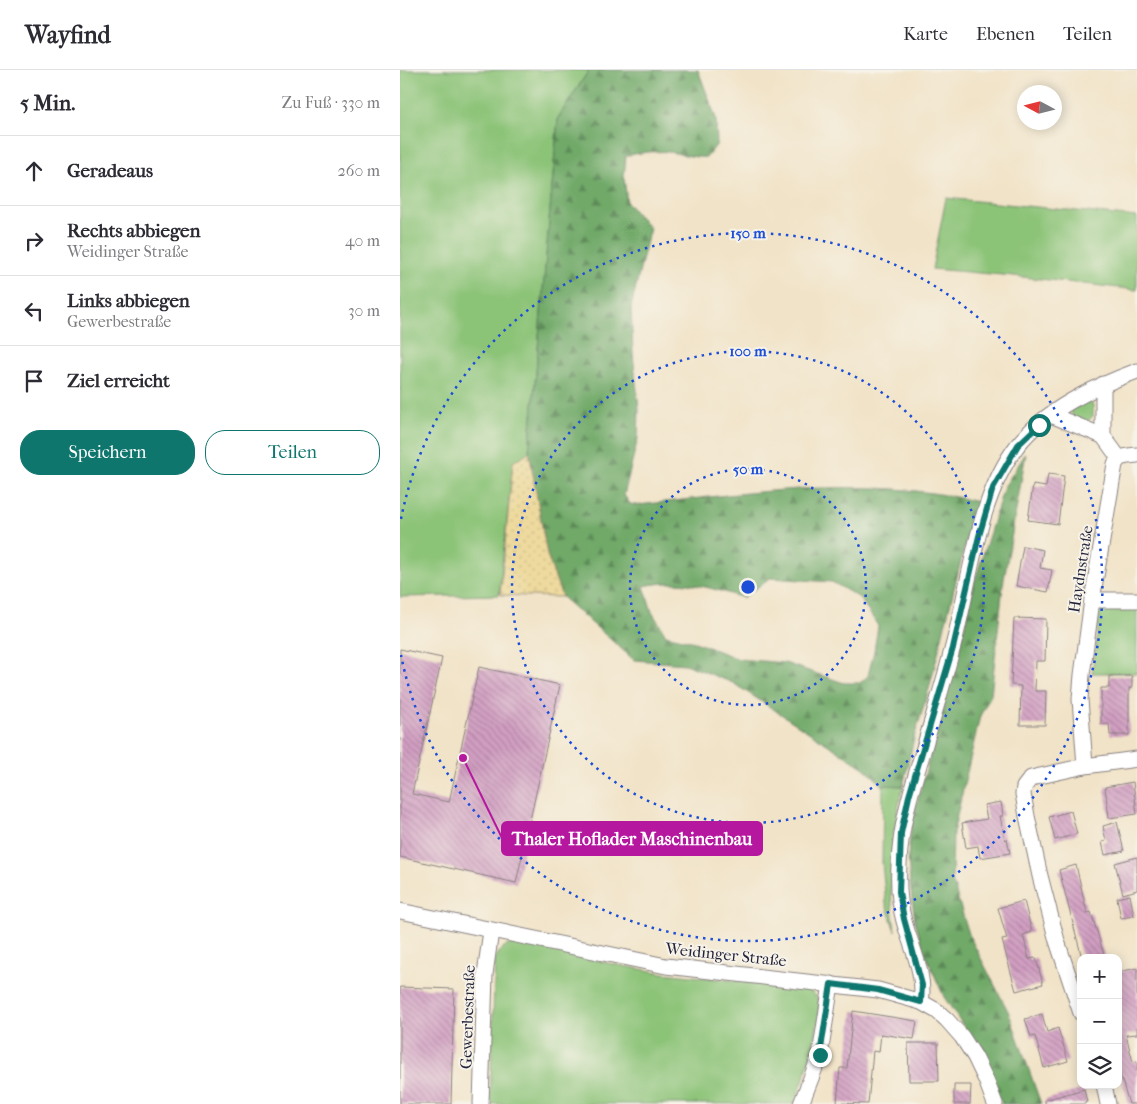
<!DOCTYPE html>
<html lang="de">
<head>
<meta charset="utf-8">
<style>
	body { margin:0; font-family:"IM FELL French Canon",serif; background:#f2f2f3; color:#2b2b33 }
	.controls { position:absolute; right:15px; bottom:15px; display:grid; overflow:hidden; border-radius:10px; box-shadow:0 2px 12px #0003 }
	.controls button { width:45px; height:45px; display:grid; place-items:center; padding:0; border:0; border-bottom:1px solid #e1e1e2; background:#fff; color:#2b2b33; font:25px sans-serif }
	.compass { position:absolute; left:617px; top:15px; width:45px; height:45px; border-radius:50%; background:#fff; box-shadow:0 2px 12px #0003; rotate:277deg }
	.stop { position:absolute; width:15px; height:15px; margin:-11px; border:4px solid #0f766e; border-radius:50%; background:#fff }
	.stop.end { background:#0f766e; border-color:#fff; box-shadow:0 1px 5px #0008 }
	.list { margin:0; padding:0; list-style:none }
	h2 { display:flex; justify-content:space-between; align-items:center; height:65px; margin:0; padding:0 20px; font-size:21px }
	h2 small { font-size:16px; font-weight:400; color:#7c7c81 }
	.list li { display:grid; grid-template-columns:32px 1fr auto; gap:15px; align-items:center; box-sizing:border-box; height:70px; padding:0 20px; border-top:1px solid #e1e1e2 }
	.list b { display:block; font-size:19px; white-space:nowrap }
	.list p { margin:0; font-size:16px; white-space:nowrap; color:#7c7c81 }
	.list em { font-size:16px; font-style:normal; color:#7c7c81 }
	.actions { display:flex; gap:10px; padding:15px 20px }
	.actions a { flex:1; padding:11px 0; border:1px solid #0f766e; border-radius:20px; text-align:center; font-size:18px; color:#0f766e }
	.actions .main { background:#0f766e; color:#fff }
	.icon { flex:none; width:28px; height:28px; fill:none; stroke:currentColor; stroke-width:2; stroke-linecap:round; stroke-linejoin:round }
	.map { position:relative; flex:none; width:737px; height:1034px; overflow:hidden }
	header { display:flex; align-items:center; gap:30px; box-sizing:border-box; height:70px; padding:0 25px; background:#fff; border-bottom:1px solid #e1e1e2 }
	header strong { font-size:24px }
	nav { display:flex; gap:28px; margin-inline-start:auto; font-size:18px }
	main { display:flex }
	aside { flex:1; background:#fff }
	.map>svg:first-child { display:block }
	.grass { fill:#8bc377; stroke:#567259 }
	.forest { fill:url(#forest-firs); stroke:#496652; fill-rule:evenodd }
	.sand { fill:url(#sand-dots); stroke:#887e6c }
	.building { fill:url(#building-back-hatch) }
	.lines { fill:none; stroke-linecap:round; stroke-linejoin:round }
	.street-casing { stroke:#8a8281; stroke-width:17 }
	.street { stroke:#fff; stroke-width:15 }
	.route { stroke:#0f766e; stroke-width:6 }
	.ring { fill:none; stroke:#1d4ed8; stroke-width:2.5; stroke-dasharray:2.5 5 }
	.labels { text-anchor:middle; stroke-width:4; stroke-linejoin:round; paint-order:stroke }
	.street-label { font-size:16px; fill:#22223b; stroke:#f7f3e8 }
	.centre { fill:#1d4ed8; stroke:#f7f3e8; stroke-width:2.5 }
	.ring-label { font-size:15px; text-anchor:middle; font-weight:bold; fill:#1d4ed8; stroke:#f7f3e8; stroke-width:4; stroke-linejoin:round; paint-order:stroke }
	.leader { fill:none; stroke:#b5179e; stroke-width:2 }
	.callout-dot { fill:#b5179e; stroke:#f7f3e8; stroke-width:2 }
	.callout { fill:#b5179e; stroke:#b5179e; stroke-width:2 }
	.callout-label { font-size:18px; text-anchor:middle; font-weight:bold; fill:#fff }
</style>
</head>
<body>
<header>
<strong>Wayfind</strong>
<nav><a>Karte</a><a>Ebenen</a><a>Teilen</a></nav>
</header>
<main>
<aside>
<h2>5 Min.<small>Zu Fuß · 330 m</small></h2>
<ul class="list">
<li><svg class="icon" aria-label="ahead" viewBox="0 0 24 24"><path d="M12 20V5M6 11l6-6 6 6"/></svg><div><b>Geradeaus</b></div><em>260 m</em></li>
<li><svg class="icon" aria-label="right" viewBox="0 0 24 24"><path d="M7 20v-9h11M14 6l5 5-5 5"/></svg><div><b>Rechts abbiegen</b><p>Weidinger Straße</p></div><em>40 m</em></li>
<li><svg class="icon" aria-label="left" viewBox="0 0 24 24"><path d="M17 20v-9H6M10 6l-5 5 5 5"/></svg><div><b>Links abbiegen</b><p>Gewerbestraße</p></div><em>30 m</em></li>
<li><svg class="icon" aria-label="arrive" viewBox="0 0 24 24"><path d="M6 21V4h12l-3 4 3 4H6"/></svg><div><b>Ziel erreicht</b></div></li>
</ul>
<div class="actions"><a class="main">Speichern</a><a>Teilen</a></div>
</aside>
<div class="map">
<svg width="737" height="1034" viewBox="0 0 737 1034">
	<defs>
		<pattern id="forest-firs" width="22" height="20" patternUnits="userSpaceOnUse" patternTransform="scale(1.25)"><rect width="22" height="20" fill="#70a968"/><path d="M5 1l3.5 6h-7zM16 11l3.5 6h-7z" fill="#5c8957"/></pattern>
		<pattern id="sand-dots" width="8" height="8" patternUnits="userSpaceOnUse" patternTransform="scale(1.25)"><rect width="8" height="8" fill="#eeda9e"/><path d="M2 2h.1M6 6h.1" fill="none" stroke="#ccbb89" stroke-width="1.8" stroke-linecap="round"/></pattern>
		<pattern id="building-back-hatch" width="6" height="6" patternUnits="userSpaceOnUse" patternTransform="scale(1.25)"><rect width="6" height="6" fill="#d29fc2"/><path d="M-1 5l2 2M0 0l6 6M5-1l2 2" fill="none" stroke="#aa819f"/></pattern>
	</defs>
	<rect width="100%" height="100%" fill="#f7f3e8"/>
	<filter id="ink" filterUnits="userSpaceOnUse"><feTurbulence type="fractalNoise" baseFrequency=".02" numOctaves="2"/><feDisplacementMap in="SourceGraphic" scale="10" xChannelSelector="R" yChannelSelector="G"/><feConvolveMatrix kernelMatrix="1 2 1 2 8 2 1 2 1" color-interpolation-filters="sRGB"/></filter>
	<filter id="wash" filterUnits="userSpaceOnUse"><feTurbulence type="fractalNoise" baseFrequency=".0096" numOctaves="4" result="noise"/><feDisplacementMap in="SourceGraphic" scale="20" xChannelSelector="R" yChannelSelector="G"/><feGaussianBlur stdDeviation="1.12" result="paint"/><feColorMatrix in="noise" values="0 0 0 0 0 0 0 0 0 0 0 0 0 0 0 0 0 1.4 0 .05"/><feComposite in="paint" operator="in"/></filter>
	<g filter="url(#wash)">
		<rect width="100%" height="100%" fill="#f1e3c7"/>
		<!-- grass -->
		<g class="grass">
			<path d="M0,0H189L158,48L129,382L113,392L99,525L0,527Z"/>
			<path d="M546,128L737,147V220L614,206L532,199Z"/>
			<path d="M688,331L693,335V346L688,351L673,348L671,340Z"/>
			<path d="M737,539V603H692L700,540Z"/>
			<path d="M483,715L503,716C491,768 487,807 495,861L486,834L482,793Z"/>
			<path d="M123,873L137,875L207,893L263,903L406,918C413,922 419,927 419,936C421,956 403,1015 394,1034H90L95,889C103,875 106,874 123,873Z"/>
		</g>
		<!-- forest -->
		<g class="forest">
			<path d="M189,0H298L316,48L317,74L307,87C296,88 286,85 275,83C258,80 242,82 226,86L224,107L227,133L250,158L231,237L233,284L239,339L238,368L224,425L230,434L238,435C349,423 468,404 578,432L568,463L529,619L514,668L503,716L483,715L464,698L333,613L285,594L234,590L162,527L147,485L129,382L158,48ZM370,508L432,512L460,528L478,556L474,581L468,606L460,613H444L385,593L339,589L295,572L266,565L252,542L244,516C280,508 309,517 343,528Z"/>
			<path d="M626,383L603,515L591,625L580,646L553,763L552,810L570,867L609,943L641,1034H602L572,969L544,927L524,881L515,851L510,813L508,786L512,751L559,580L575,510L604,417Z"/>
		</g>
		<!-- sand -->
		<path class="sand" d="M129,382L147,485L162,527L100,525L113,392Z"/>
		<g id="blocks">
			<!-- building -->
			<g class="building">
				<path d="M648,404L664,406L658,454L628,450L633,415L646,417Z"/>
				<path d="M623,476L643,480L640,498L652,500L648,522L616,516Z"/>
				<path d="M614,548L646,549L645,591H636L635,621H646L645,655H620L621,616L611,615Z"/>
				<path d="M0,579L42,588L12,724L49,732L79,597L160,615L116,813L0,787Z"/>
				<path d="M709,606H732V618H729V665H710L709,654H701V618H709Z"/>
				<path d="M733,712L737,744L709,748L705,717Z"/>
				<path d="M601,732L603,746H600L605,770L607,769L610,783L580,788L578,776L566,778L562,753L587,749L584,735Z"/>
				<path d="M671,741L677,764L655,770L649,747Z"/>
				<path d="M717,752L724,781L705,785L702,772L706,771L703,756Z"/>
				<path d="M737,787V820L723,824L715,793Z"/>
				<path d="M676,795L687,843L691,842L705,888H682L659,800Z"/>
				<path d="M730,825L734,846L721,848L717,828Z"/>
				<path d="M624,831L632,862L623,865L629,889L636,888L643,914L616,921L602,870L607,869L598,838Z"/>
				<path d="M737,898V964L726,965L733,992L737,991V1034H729L718,998V902Z"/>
				<path d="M0,917L54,919L51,1034H0Z"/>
				<path d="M453,941L517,951L514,969L481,964L479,982L473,981L468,1034L437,1033L440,998H447Z"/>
				<path d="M642,944L647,962L658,958L668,991L644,998L635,966L631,967L625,949Z"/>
				<path d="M508,973H538L539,1011H509Z"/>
				<path d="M554,1015H571L570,1034H554Z"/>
				<path d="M684,1019L687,1032H685V1034H645V1030Z"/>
			</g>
		</g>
	</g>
	<g filter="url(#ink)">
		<use href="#blocks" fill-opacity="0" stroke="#8a8281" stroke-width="1"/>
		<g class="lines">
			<!-- street casing -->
			<g class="street-casing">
				<g id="street">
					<path d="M651,345L703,366"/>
					<path d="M719,388L728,386L737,385"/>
					<path d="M692,530H737"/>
					<path d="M685,696L680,629L682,605L692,530L715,394L719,388L703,366V314"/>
					<path d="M0,841L266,896L478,920L521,932L537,941L547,950L562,967L575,987L586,1010L595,1034"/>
					<path d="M521,932C526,905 511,877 504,851C499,833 498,814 499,795C500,757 511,721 522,685C532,650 543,615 552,580C570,516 576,430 617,376C646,339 694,317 737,301"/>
					<path d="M681,943L657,871L640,806L627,746L623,724L624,717L631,708L685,696L737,689"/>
					<path d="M704,1015L708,1034"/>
					<path d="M81,1034L85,904L91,861"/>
					<path d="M401,1034L420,985L431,914"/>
				</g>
			</g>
			<!-- street -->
			<use href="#street" class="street"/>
		</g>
	</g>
	<g class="lines" filter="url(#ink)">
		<!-- route -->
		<path class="route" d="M420,985L431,914L478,920L521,932L522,915L504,849L499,822L501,763L509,726L553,578L579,466L593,418L618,375L639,355"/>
	</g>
	<!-- distance rings -->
	<g class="ring">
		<circle cx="348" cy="517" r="118"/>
		<circle cx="348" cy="517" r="236"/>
		<path d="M1 449A354 354 0 1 1 1 585"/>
	</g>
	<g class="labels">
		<!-- street labels -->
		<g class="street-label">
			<text transform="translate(680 499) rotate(-81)" y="6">Haydnstraße</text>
			<text transform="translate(326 884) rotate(6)" y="6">Weidinger Straße</text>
			<text transform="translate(67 947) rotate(-88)" y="6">Gewerbestraße</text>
		</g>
	</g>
	<circle cx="348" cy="517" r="8" class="centre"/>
	<g class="ring-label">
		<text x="348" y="168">150 m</text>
		<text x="348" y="286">100 m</text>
		<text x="348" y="404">50 m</text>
	</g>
	<!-- callouts -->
	<path class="leader" d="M63 688L102 768"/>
	<circle class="callout-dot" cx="63" cy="688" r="5"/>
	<rect class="callout" x="102" y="752" width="260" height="33" rx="5"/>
	<g class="callout-label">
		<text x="232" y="775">Thaler Hoflader Maschinenbau</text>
	</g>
</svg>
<div class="controls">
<button>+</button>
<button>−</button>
<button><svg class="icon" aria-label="layers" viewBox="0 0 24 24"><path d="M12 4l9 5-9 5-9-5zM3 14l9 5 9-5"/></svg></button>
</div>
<svg class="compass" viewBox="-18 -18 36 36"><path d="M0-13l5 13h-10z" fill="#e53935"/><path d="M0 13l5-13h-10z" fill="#7c7c81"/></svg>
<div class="stop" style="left:639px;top:355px"></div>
<div class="stop end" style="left:420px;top:985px"></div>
</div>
</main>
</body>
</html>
